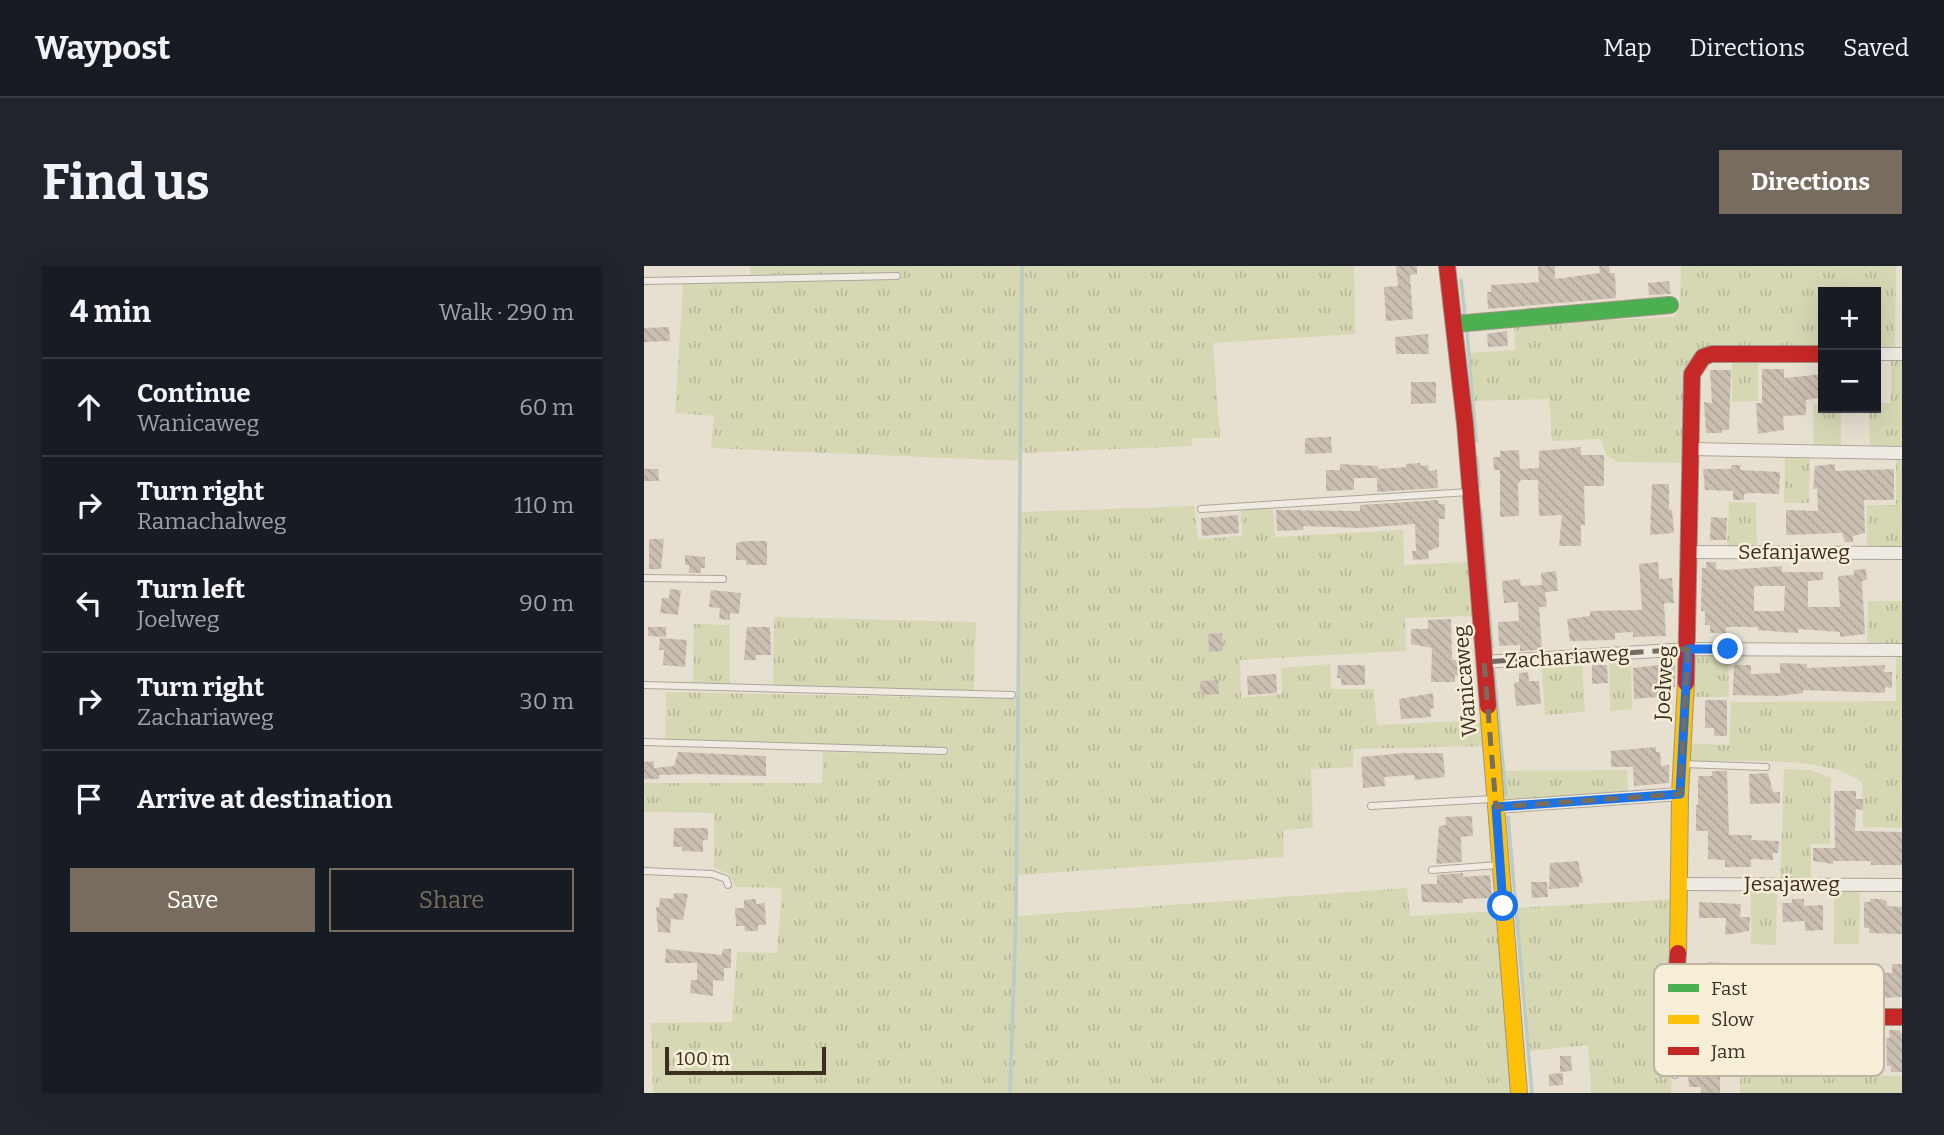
<!DOCTYPE html>
<html lang="en">
<head>
<meta charset="utf-8">
<style>
	body { margin:0; font-family:Bitter,serif; background:#20242c; color:#f1f3f6 }
	.controls { position:absolute; right:21px; top:21px; display:grid; overflow:hidden; border-radius:0px; box-shadow:0 7px 28px #0002 }
	.controls button { width:63px; height:63px; display:grid; place-items:center; padding:0; border:0; border-bottom:2px solid #363941; background:#171b24; color:#f1f3f6; font:35px sans-serif }
	.scale { position:absolute; left:21px; bottom:18px; width:161px; box-sizing:border-box; padding-left:7px; border:4px solid #3d2e20; border-top:0; font-size:19px; line-height:24px; white-space:nowrap; color:#3d2e20; -webkit-text-stroke:5px #f7eed8; paint-order:stroke }
	.stop { position:absolute; width:21px; height:21px; margin:-16px; border:5px solid #1a73e8; border-radius:50%; background:#fff }
	.stop.end { background:#1a73e8; border-color:#fff; box-shadow:0 2px 7px #0008 }
	.list { margin:0; padding:0; list-style:none }
	h2 { display:flex; justify-content:space-between; align-items:center; height:91px; margin:0; padding:0 28px; font-size:30px }
	h2 small { font-size:23px; font-weight:400; color:#9ea1a6 }
	.list li { display:grid; grid-template-columns:46px 1fr auto; gap:21px; align-items:center; box-sizing:border-box; height:98px; padding:0 28px; border-top:2px solid #363941 }
	.list b { display:block; font-size:26px; white-space:nowrap }
	.list p { margin:0; font-size:23px; white-space:nowrap; color:#9ea1a6 }
	.list em { font-size:23px; font-style:normal; color:#9ea1a6 }
	.actions { display:flex; gap:14px; padding:21px 28px }
	.actions a { flex:1; padding:16px 0; border:2px solid #786c5e; border-radius:0px; text-align:center; font-size:24px; color:#786c5e }
	.actions .main { background:#786c5e; color:#fff }
	.icon { flex:none; width:38px; height:38px; fill:none; stroke:currentColor; stroke-width:2; stroke-linecap:round; stroke-linejoin:round }
	.map { position:relative; flex:none; width:1258px; height:827px; overflow:hidden; border-radius:0px }
	header { display:flex; align-items:center; gap:42px; box-sizing:border-box; height:98px; padding:0 35px; background:#171b24; border-bottom:2px solid #363941 }
	header strong { font-size:33px }
	nav { display:flex; gap:38px; margin-inline-start:auto; font-size:24px }
	.intro { display:flex; align-items:center; justify-content:space-between; box-sizing:border-box; height:168px; padding:0 42px }
	h1 { margin:0; font-size:49px }
	.button { padding:18px 32px; border-radius:0px; background:#786c5e; color:#fff; font-size:24px; font-weight:700 }
	main { display:flex; gap:42px; padding:0 42px }
	aside { flex:1; background:#171b24; border-radius:0px; box-shadow:0 7px 28px #0002 }
	.map>svg:first-child { display:block }
	.grass { fill:url(#grass-tufts) }
	.lines { fill:none; stroke-linecap:round; stroke-linejoin:round }
	.stream { stroke:#bcccc2; stroke-width:3.5 }
	.building { fill:url(#building-back-hatch); fill-rule:evenodd }
	.lane-casing { stroke:#ada599; stroke-width:8 }
	.street-casing { stroke:#ada599; stroke-width:14 }
	.fast-casing { stroke:#9c958a; stroke-width:18 }
	.slow-casing { stroke:#9c958a; stroke-width:18 }
	.jam-casing { stroke:#9c958a; stroke-width:18 }
	.lane { stroke:#efebe3; stroke-width:6 }
	.street { stroke:#efebe3; stroke-width:12 }
	.fast { stroke:#4caf50; stroke-width:16 }
	.slow { stroke:#ffc107; stroke-width:16 }
	.jam { stroke:#c62828; stroke-width:16 }
	.route { stroke:#1a73e8; stroke-width:9 }
	.marked { fill:none; stroke:#786c5e; stroke-width:5; stroke-dasharray:14 9; stroke-linejoin:round }
	.labels { text-anchor:middle; stroke-width:5; stroke-linejoin:round; paint-order:stroke }
	.street-label { font-size:21px; fill:#3d2e20; stroke:#f7eed8 }
	.key { fill:#f7eed8; stroke:#bfb4a1; stroke-width:2 }
	.key-label { font-size:19px; fill:#3d2e20 }
</style>
</head>
<body>
<header>
<strong>Waypost</strong>
<nav><a>Map</a><a>Directions</a><a>Saved</a></nav>
</header>
<div class="intro"><h1>Find us</h1><a class="button">Directions</a></div>
<main>
<aside>
<h2>4 min<small>Walk · 290 m</small></h2>
<ul class="list">
<li><svg class="icon" aria-label="ahead" viewBox="0 0 24 24"><path d="M12 20V5M6 11l6-6 6 6"/></svg><div><b>Continue</b><p>Wanicaweg</p></div><em>60 m</em></li>
<li><svg class="icon" aria-label="right" viewBox="0 0 24 24"><path d="M7 20v-9h11M14 6l5 5-5 5"/></svg><div><b>Turn right</b><p>Ramachalweg</p></div><em>110 m</em></li>
<li><svg class="icon" aria-label="left" viewBox="0 0 24 24"><path d="M17 20v-9H6M10 6l-5 5 5 5"/></svg><div><b>Turn left</b><p>Joelweg</p></div><em>90 m</em></li>
<li><svg class="icon" aria-label="right" viewBox="0 0 24 24"><path d="M7 20v-9h11M14 6l5 5-5 5"/></svg><div><b>Turn right</b><p>Zachariaweg</p></div><em>30 m</em></li>
<li><svg class="icon" aria-label="arrive" viewBox="0 0 24 24"><path d="M6 21V4h12l-3 4 3 4H6"/></svg><div><b>Arrive at destination</b></div></li>
</ul>
<div class="actions"><a class="main">Save</a><a>Share</a></div>
</aside>
<div class="map">
<svg width="1258" height="827" viewBox="0 0 1258 827">
	<defs>
		<pattern id="grass-tufts" width="24" height="20" patternUnits="userSpaceOnUse" patternTransform="scale(1.75)"><rect width="24" height="20" fill="#d6d7b3"/><path d="M3 7l-1-3M5 7V3M7 7l1-3M15 17l-1-3M17 17v-4M19 17l1-3" fill="none" stroke="#b9b99a"/></pattern>
		<pattern id="building-back-hatch" width="6" height="6" patternUnits="userSpaceOnUse" patternTransform="scale(1.75)"><rect width="6" height="6" fill="#cbbfb2"/><path d="M-1 5l2 2M0 0l6 6M5-1l2 2" fill="none" stroke="#afa499"/></pattern>
	</defs>
	<rect width="100%" height="100%" fill="#e7e0d1"/>
	<!-- grass -->
	<g class="grass">
		<path d="M106,0H710L711,68L569,77L576,172H548V180L376,187V195L67,182L70,150L31,147L39,18L257,14L258,7L106,9Z"/>
		<path d="M1037,0H1252L1251,82H1232V26H1179V83L1051,91L1041,197L973,196L962,188L956,173L908,175L905,133L829,135L825,87L871,84L870,58L1030,51L1036,39Z"/>
		<path d="M1247,90L1258,91V185L1226,186L1225,142H1232V137H1247Z"/>
		<path d="M1088,92H1114V135L1088,136Z"/>
		<path d="M1169,138L1197,142V186H1170Z"/>
		<path d="M1252,191H1258V283H1223V239H1252Z"/>
		<path d="M1141,192H1166L1165,237H1140Z"/>
		<path d="M1085,236L1112,237L1113,282H1083Z"/>
		<path d="M550,240L554,273L598,270L597,244L629,242L631,271L759,264L760,299L824,296L830,350L761,352L762,385L596,394L597,432L638,428L637,402L686,398L687,423H730L733,459L839,454L841,480L709,483V501L667,503L669,562L639,564L640,591L373,609L372,650L763,622L766,650L853,645L869,827H9L7,757L88,756L93,686L133,687L138,622L92,621L85,608L70,602V547L0,546V517H178L179,486L304,489L305,482L21,473L22,426L373,433L376,246Z"/>
		<path d="M1224,335H1258V380H1223Z"/>
		<path d="M130,351L332,356L330,425L129,421Z"/>
		<path d="M50,358L86,359V419L49,418Z"/>
		<path d="M1084,386L1085,431H1043L1051,387Z"/>
		<path d="M1252,387H1258V562L1219,561L1218,517C1186,488 1087,496 1042,495L1041,477L1085,479L1087,436L1252,435Z"/>
		<path d="M987,391L988,443L966,445L965,392Z"/>
		<path d="M938,394L941,446L901,449L897,398Z"/>
		<path d="M1140,503L1166,504L1187,512L1186,578H1167V615H1136Z"/>
		<path d="M983,504L984,527L862,535L860,505Z"/>
		<path d="M1133,622L1132,679L1107,678V623Z"/>
		<path d="M1190,623L1216,624L1215,678H1190Z"/>
		<path d="M1032,633L1027,827H947L944,779L884,785L872,642Z"/>
		<rect x="1096" y="810" width="162" height="17"/>
	</g>
	<g class="lines">
		<!-- stream -->
		<g class="stream">
			<path d="M817,14L821,49"/>
			<path d="M823,66L832,175"/>
			<path d="M833,191L835,220"/>
			<path d="M837,244L848,381"/>
			<path d="M850,405L862,529"/>
			<path d="M864,551L888,827"/>
			<path d="M366,827L372,650L378,0"/>
		</g>
	</g>
	<!-- building -->
	<g class="building">
		<path d="M752,0H773V8L766,9L769,53L742,55L740,21L754,20Z"/>
		<path d="M894,0H911V13L956,7L955,0H965L966,7H971L972,32L844,43L843,26H847V19L895,16Z"/>
		<path d="M1025,15L1027,28L1005,29L1004,17Z"/>
		<path d="M25,61L26,75L0,76V62Z"/>
		<path d="M863,65L864,80L844,81L843,68Z"/>
		<path d="M784,68L785,88H752L751,71Z"/>
		<path d="M1118,103H1140V112L1179,108V131L1162,134V149L1139,150L1140,164L1114,168L1112,137H1118Z"/>
		<path d="M1066,104H1087L1085,164H1078V167H1062L1060,136L1068,137Z"/>
		<path d="M767,116H792V137L767,138Z"/>
		<path d="M687,171L688,187L661,188V172Z"/>
		<path d="M937,181V189H960V220H940L941,259H937V280H915L918,249L895,250L894,214H877L874,218L875,250L856,251V204H850L849,191H856V185L875,184L876,203L895,202V185Z"/>
		<path d="M776,197L777,200L784,199L785,205L793,204L794,222L733,226V212H710V224L682,225V204H696V198L734,200V203L762,201V198Z"/>
		<path d="M1191,198V205L1250,203V234H1220L1221,267L1209,270V276H1201L1198,267L1142,269V244L1174,245L1173,222L1169,223L1171,200Z"/>
		<path d="M1087,199H1096V204L1136,206L1135,228L1107,227L1100,228V234H1089V225L1061,224L1059,203H1087Z"/>
		<path d="M0,203H14L15,215H0Z"/>
		<path d="M1008,218H1025V244H1028L1030,267L1006,269Z"/>
		<path d="M794,234L795,238H801V253H795V281L784,285L785,293L769,294L768,285H772L771,258L718,262L659,260L660,264L633,265L632,244L716,245V239Z"/>
		<path d="M594,249L595,267L558,270L557,252Z"/>
		<path d="M1067,251L1083,252L1082,274H1066Z"/>
		<path d="M5,273H20L17,303H5Z"/>
		<path d="M102,275H123V299H102V294H92V277Z"/>
		<path d="M41,289L61,291V302H57V307H45V299H41Z"/>
		<path d="M1014,296L1015,313L1028,312L1030,337H1020L1022,370L989,371V366L971,367V374L926,375L923,353L946,350V345L998,344L995,298Z"/>
		<path d="M1062,296H1072V303L1082,304L1138,300V306H1179V314L1164,315V341H1196L1194,310L1210,309V304L1222,303L1223,314L1218,315L1221,368L1196,371V366L1154,363V367L1139,366L1114,364V361H1082V367H1066V359H1061V345H1057L1058,302H1062ZM1110,320H1141L1140,345H1110Z"/>
		<path d="M912,305L914,325L901,326L903,341H895L898,384L876,385V379L855,380L854,356L875,355L874,336L860,337L858,315L876,313L877,320L898,319L897,307Z"/>
		<path d="M26,323L37,324L34,349L16,347L18,332H25Z"/>
		<path d="M67,324L97,327L95,348L86,347V354L75,353L76,342L65,341Z"/>
		<path d="M807,353L808,394H815V410L811,409V416H787L788,382L767,378V363H784V354Z"/>
		<path d="M4,361H22V371L4,370Z"/>
		<path d="M103,361H126L127,389H112V394H100Z"/>
		<path d="M578,367L579,385L565,386L564,368Z"/>
		<path d="M16,372L43,374L41,401L19,399L20,384H15Z"/>
		<path d="M1031,397V421H1025V430L990,433L989,402Z"/>
		<path d="M1136,397L1163,398V402L1241,399L1240,406H1248V422L1241,421V427L1159,424V427L1135,430L1089,429L1090,399H1107V408L1136,407Z"/>
		<path d="M694,399H721V419H697V412H693Z"/>
		<path d="M948,399H963L964,417L948,418Z"/>
		<path d="M884,406L885,415H895L897,438L872,440L870,417L875,416V407Z"/>
		<path d="M632,408L633,427L604,429L603,410Z"/>
		<path d="M574,414L575,428L557,429L556,415Z"/>
		<path d="M789,427L790,442L786,443L787,451L757,453L755,433Z"/>
		<path d="M1061,434H1083V470H1070V462H1061Z"/>
		<path d="M1012,481V486H1016L1017,500L1025,499V517L990,520L989,501H967V485Z"/>
		<path d="M34,486L122,490V510L55,508L15,509V513H0V496L10,495V502L30,500Z"/>
		<path d="M760,487H799L801,511L771,514L770,509L740,511L741,520L719,522L717,491Z"/>
		<path d="M1068,505H1083L1085,569H1108L1107,574L1135,575L1134,587H1129V594L1107,593V601H1081V594L1064,593V565H1052V539H1054V510H1068Z"/>
		<path d="M1124,507L1129,526H1136V537L1106,538L1105,508Z"/>
		<path d="M1190,525H1212V533H1219V544L1212,543L1211,565L1258,566V599H1227V595H1189V598L1169,595V582H1191Z"/>
		<path d="M828,550L829,570L817,571L818,596L792,598L795,560L802,559L801,551Z"/>
		<path d="M30,562H64V574H59V586L38,585V581H29Z"/>
		<path d="M934,595L939,617H935V621L905,623L906,597Z"/>
		<path d="M819,607V611L846,609L848,632L819,633V637L778,636L777,618H793V609Z"/>
		<path d="M887,616H903L904,631L888,632Z"/>
		<path d="M30,627L44,628L39,654L27,653L26,667L14,666L12,641H15L16,632L29,633Z"/>
		<path d="M112,633V638L121,637L122,659H114V665H101L100,660H92L91,642H100V634Z"/>
		<path d="M1148,633H1160V640L1179,639V664L1161,665V655L1139,656L1138,637H1148Z"/>
		<path d="M1226,633H1237L1243,635V640L1258,641V668L1225,667V662H1220V636H1226Z"/>
		<path d="M1055,636L1097,638L1096,651H1106L1105,665L1081,669L1082,652H1055Z"/>
		<path d="M22,683L78,689L79,683H87V702H80V715L69,714V730L46,727L47,714H53V697H21Z"/>
		<path d="M1064,696L1078,697V703H1103V726H1085V715L1063,714Z"/>
		<path d="M1191,697H1207V702H1215V706L1248,707V698H1258V731L1231,732V729L1190,725H1159V730H1132L1133,705L1191,703Z"/>
		<path d="M1093,763H1102V769L1144,766L1149,767V773L1192,772V766L1215,767V793H1183V801L1131,797L1124,798V804L1076,806V827H1057V821H1045L1044,806H1049V772H1062V767L1093,766Z"/>
		<path d="M1245,764H1256L1258,768V806H1247V800H1243L1242,772H1246Z"/>
		<path d="M916,790H927L928,805L916,806Z"/>
		<path d="M919,807V819L905,820V808Z"/>
	</g>
	<g class="lines">
		<!-- lane casing -->
		<g class="lane-casing">
			<g id="lane">
				<path d="M0,15L253,10"/>
				<path d="M557,243L825,226"/>
				<path d="M0,312L79,313"/>
				<path d="M0,419L368,429"/>
				<path d="M0,476L300,485"/>
				<path d="M1039,498L1122,501"/>
				<path d="M727,540L848,533"/>
				<path d="M788,604L854,599"/>
				<path d="M0,605L68,608L82,613L84,619"/>
				<path d="M1031,809L1033,758L1037,748"/>
			</g>
		</g>
		<!-- street casing -->
		<g class="street-casing">
			<g id="street">
				<path d="M1232,88H1258"/>
				<path d="M1047,183L1258,187"/>
				<path d="M1043,286L1258,287"/>
				<path d="M840,396L1044,383L1258,384"/>
				<path d="M852,541L1036,528"/>
				<path d="M1037,618L1258,619"/>
			</g>
		</g>
		<!-- fast casing -->
		<g class="fast-casing">
			<path id="fast" d="M811,58L1026,39"/>
		</g>
		<!-- slow casing -->
		<g class="slow-casing">
			<g id="slow">
				<path d="M844,440L875,827"/>
				<path d="M1034,687L1036,528L1042,417"/>
			</g>
		</g>
		<!-- jam casing -->
		<g class="jam-casing">
			<g id="jam">
				<path d="M803,0L821,158L844,440"/>
				<path d="M1042,417L1048,108L1059,91L1068,88H1179"/>
				<path d="M1034,687C1033,709 1025,739 1047,751H1258"/>
			</g>
		</g>
		<!-- lane -->
		<use href="#lane" class="lane"/>
		<!-- street -->
		<use href="#street" class="street"/>
		<!-- fast -->
		<use href="#fast" class="fast"/>
		<!-- slow -->
		<use href="#slow" class="slow"/>
		<!-- jam -->
		<use href="#jam" class="jam"/>
	</g>
	<g class="lines">
		<!-- route -->
		<path class="route" d="M859,640L852,541L1036,528L1044,383H1084"/>
	</g>
	<!-- marked area -->
	<path class="marked" d="M1044,383L1036,528L852,541L840,396Z"/>
	<g class="labels">
		<!-- street labels -->
		<g class="street-label">
			<text x="1150" y="293">Sefanjaweg</text>
			<text transform="translate(923 391) rotate(-4)" y="7">Zachariaweg</text>
			<text transform="translate(821 415) rotate(-95)" y="7">Wanicaweg</text>
			<text transform="translate(1020 417) rotate(-87)" y="7">Joelweg</text>
			<text x="1148" y="625">Jesajaweg</text>
		</g>
	</g>
	<!-- legend -->
	<rect x="1010" y="698" width="230" height="112" rx="10" class="key"/>
	<rect x="1024" y="718" width="31" height="8" fill="#4caf50"/>
	<rect x="1024" y="749" width="31" height="9" fill="#ffc107"/>
	<rect x="1024" y="781" width="31" height="8" fill="#c62828"/>
	<g class="key-label">
		<text x="1067" y="729">Fast</text>
		<text x="1067" y="760">Slow</text>
		<text x="1067" y="792">Jam</text>
	</g>
</svg>
<div class="controls">
<button>+</button>
<button>−</button>
</div>
<div class="scale">100 m</div>
<div class="stop" style="left:859px;top:640px"></div>
<div class="stop end" style="left:1084px;top:383px"></div>
</div>
</main>
</body>
</html>
